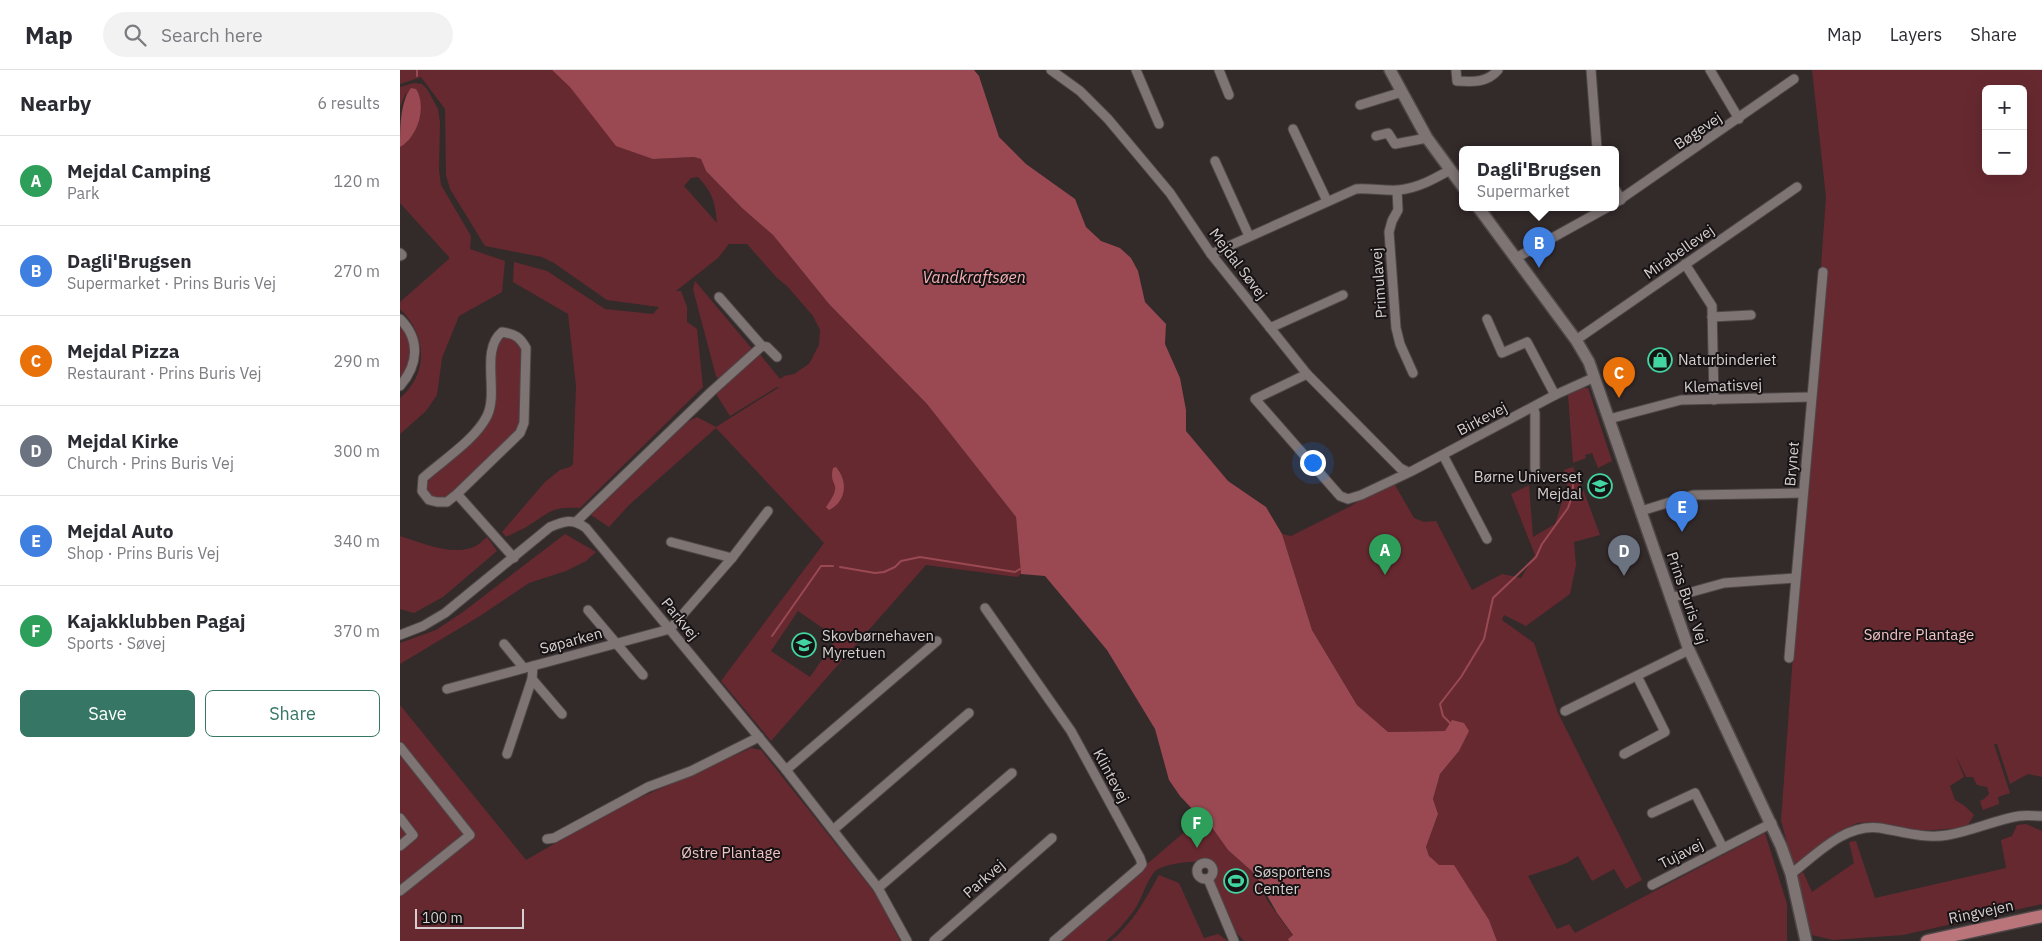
<!DOCTYPE html>
<html lang="en">
<head>
<meta charset="utf-8">
<style>
	body { margin:0; font-family:"IBM Plex Sans",sans-serif; background:#f2f2f3; color:#2b2b33 }
	.controls { position:absolute; right:15px; top:15px; display:grid; overflow:hidden; border-radius:8px; box-shadow:0 5px 20px #0002 }
	.controls button { width:45px; height:45px; display:grid; place-items:center; padding:0; border:0; border-bottom:1px solid #e1e1e2; background:#fff; color:#2b2b33; font:25px sans-serif }
	.scale { position:absolute; left:15px; bottom:12px; width:109px; box-sizing:border-box; padding-left:5px; border:2px solid #d5cfcf; border-top:0; font-size:14px; line-height:18px; white-space:nowrap; color:#d5cfcf; -webkit-text-stroke:4px #171314; paint-order:stroke }
	.you { position:absolute; left:912px; top:392px; width:18px; height:18px; margin:-12px; border:4px solid #fff; border-radius:50%; background:#1a73e8; box-shadow:0 0 0 8px #1a73e833 }
	.badge { display:grid; place-items:center; width:32px; height:32px; border-radius:50%; background:#357764; color:#fff; font-size:16px; font-weight:700 }
	.pin { position:absolute; translate:-50% -41px; filter:drop-shadow(0 1px 2px #0008) }
	.pin::after { content:''; position:absolute; top:26px; width:18px; height:15px; background:inherit; clip-path:polygon(0 0,100% 0,50% 100%) }
	.popup { position:absolute; left:1059px; top:76px; width:160px; height:65px; box-sizing:border-box; display:grid; place-content:center; border-radius:8px; background:#fff; filter:drop-shadow(0 1px 4px #0005); font-size:16px; white-space:nowrap; color:#7c7c81 }
	.popup b { font-size:19px; color:#2b2b33 }
	.popup::after { content:''; position:absolute; left:50%; top:100%; margin-left:-10px; border:10px solid transparent; border-top-color:#fff }
	.list { margin:0; padding:0; list-style:none }
	h2 { display:flex; justify-content:space-between; align-items:center; height:65px; margin:0; padding:0 20px; font-size:21px }
	h2 small { font-size:16px; font-weight:400; color:#7c7c81 }
	.list li { display:grid; grid-template-columns:32px 1fr auto; gap:15px; align-items:center; box-sizing:border-box; height:90px; padding:0 20px; border-top:1px solid #e1e1e2 }
	.list b { display:block; font-size:19px; white-space:nowrap }
	.list p { margin:0; font-size:16px; white-space:nowrap; color:#7c7c81 }
	.list em { font-size:16px; font-style:normal; color:#7c7c81 }
	.actions { display:flex; gap:10px; padding:15px 20px }
	.actions a { flex:1; padding:11px 0; border:1px solid #357764; border-radius:8px; text-align:center; font-size:18px; color:#357764 }
	.actions .main { background:#357764; color:#fff }
	.icon { flex:none; width:28px; height:28px; fill:none; stroke:currentColor; stroke-width:2; stroke-linecap:round; stroke-linejoin:round }
	.map { position:relative; flex:none; width:1642px; height:871px; overflow:hidden }
	header { display:flex; align-items:center; gap:30px; box-sizing:border-box; height:70px; padding:0 25px; background:#fff; border-bottom:1px solid #e1e1e2 }
	header strong { font-size:24px }
	nav { display:flex; gap:28px; margin-inline-start:auto; font-size:18px }
	.search { width:350px; height:45px; background:#f2f2f3; display:flex; align-items:center; gap:12px; box-sizing:border-box; padding:0 18px; border-radius:28px; color:#7c7c81; font-size:19px }
	main { display:flex }
	aside { flex:1; background:#fff }
	.map>svg:first-child { display:block }
	.green { fill:#672930; fill-rule:evenodd }
	.water { fill:#9a4952 }
	.lines { fill:none; stroke-linecap:round; stroke-linejoin:round }
	.stream { stroke:#9a4952; stroke-width:2 }
	.minor-casing { stroke:#4e4748; stroke-width:11 }
	.tertiary-casing { stroke:#4e4748; stroke-width:14 }
	.primary-casing { stroke:#4e4748; stroke-width:15 }
	.minor { stroke:#7e7474; stroke-width:9 }
	.tertiary { stroke:#7e7474; stroke-width:11 }
	.primary { stroke:#ba757b; stroke-width:12 }
	.labels { text-anchor:middle; stroke-width:4; stroke-linejoin:round; paint-order:stroke }
	.street-label { font-size:15px; fill:#d5cfcf; stroke:#171314 }
	.poi-label { font-size:15px; fill:#d5cfcf; stroke:#171314; text-anchor:start }
	.park-label { font-size:15px; fill:#f2c2c4; stroke:#171314 }
	.water-label { font-size:16px; font-style:italic; fill:#f7b1b5; stroke:#171314 }
</style>
</head>
<body>
<header>
<strong>Map</strong>
<div class="search"><svg class="icon" aria-label="search" viewBox="0 0 24 24"><circle cx="10" cy="10" r="6"/><path d="M15 15l6 6"/></svg>Search here</div>
<nav><a>Map</a><a>Layers</a><a>Share</a></nav>
</header>
<main>
<aside>
<h2>Nearby<small>6 results</small></h2>
<ul class="list">
<li><span class="badge" style="background:#2e9e5b">A</span><div><b>Mejdal Camping</b><p>Park</p></div><em>120 m</em></li>
<li><span class="badge" style="background:#3f7fe0">B</span><div><b>Dagli'Brugsen</b><p>Supermarket · Prins Buris Vej</p></div><em>270 m</em></li>
<li><span class="badge" style="background:#e8710a">C</span><div><b>Mejdal Pizza</b><p>Restaurant · Prins Buris Vej</p></div><em>290 m</em></li>
<li><span class="badge" style="background:#6b7280">D</span><div><b>Mejdal Kirke</b><p>Church · Prins Buris Vej</p></div><em>300 m</em></li>
<li><span class="badge" style="background:#3f7fe0">E</span><div><b>Mejdal Auto</b><p>Shop · Prins Buris Vej</p></div><em>340 m</em></li>
<li><span class="badge" style="background:#2e9e5b">F</span><div><b>Kajakklubben Pagaj</b><p>Sports · Søvej</p></div><em>370 m</em></li>
</ul>
<div class="actions"><a class="main">Save</a><a>Share</a></div>
</aside>
<div class="map">
<svg width="1642" height="871" viewBox="0 0 1642 871">
	<rect width="100%" height="100%" fill="#332a2a"/>
	<!-- green -->
	<g class="green">
		<path d="M0,0H152L253,89L294,87L301,89L306,101L342,138L373,165L429,234L527,334L616,447L621,504L617,507L526,495L371,671L321,611L424,473L316,358L229,435L209,457L191,445L287,352L297,347L316,357L378,318L383,320L377,317L330,346L316,324V320L358,282L380,309L384,306L394,304L409,294L419,275L420,260L413,246L388,217L376,207L347,174H329L318,188L276,221H281L287,237V252L297,259L303,317L180,438C152,436 150,442 128,456C122,460 113,463 106,467L102,462L145,412L160,400L170,397L173,394L176,316L168,244L113,212L114,192L147,201L205,239L253,244L259,237L207,230L154,193L142,187L85,176L50,119L46,105L45,39L21,7L0,14ZM298,107C313,123 315,132 317,153L284,116L291,108ZM398,541L437,568L410,607L371,581Z"/>
		<path d="M1412,0H1642V707L1628,704L1610,714L1597,674H1594L1610,723L1598,727L1599,734L1583,740L1580,731L1584,729L1589,724L1587,717L1577,715L1573,707H1566L1555,684L1564,707L1550,716L1555,730L1565,736L1574,745L1568,755L1561,758L1518,761L1475,752L1457,753L1436,764L1394,798L1381,751L1426,127ZM1586,19H1623V101H1586Z"/>
		<path d="M14,13L22,14L27,19L38,39L40,52L39,100L41,115L71,166L70,179L105,191L102,222L59,246L42,288L37,325L26,341L0,364V328C29,304 27,264 0,239V232L49,189V187L0,133V77L2,76L6,22L0,37V17Z"/>
		<path d="M295,211L353,280L319,310L316,306L293,219Z"/>
		<path d="M0,255C18,282 11,286 0,315Z"/>
		<path d="M105,267L115,268L121,277L122,345L118,359L50,427L38,431C30,425 25,420 29,410C52,389 94,360 96,327C97,310 94,293 96,277L101,270Z"/>
		<path d="M1181,318H1188L1212,391L1198,398L1192,383L1185,385L1186,388L1173,393L1168,325Z"/>
		<path d="M1173,397L1183,423V419L1200,465L1174,472L1176,495L1170,524L1126,556L1104,545L1102,550L1134,573L1158,643L1242,810L1226,819L1214,799L1192,811L1178,786L1167,793L1128,806L1157,859L1169,854L1175,863L1365,763L1387,834V871H1097L1089,850L1029,786L1026,777L1038,744L1033,729L1040,704L1059,681L1068,661L1065,656L1049,657L1045,661L988,662L957,635L912,560L882,464L891,466L949,437L975,421L1004,407L1007,409L995,415L1014,448L1024,452L1036,451L1072,520L1102,504L1121,508L1135,485L1111,424L1129,415L1133,467L1155,454L1167,416L1164,400Z"/>
		<path d="M165,464L196,482L186,491L166,501L129,513L80,546L0,594V573L36,560L63,542Z"/>
		<path d="M0,466C23,473 50,486 74,477C79,475 83,470 87,467L97,481L43,527L14,543L0,539Z"/>
		<path d="M0,635L126,790L217,738L351,678L361,680L478,827L500,871H0Z"/>
		<path d="M806,749L828,780L855,804L867,830L893,866L888,869L889,871H844L835,861L813,812C816,808 819,804 816,798C811,786 769,793 758,799C748,805 742,829 735,839C727,850 716,863 706,871H657L795,753Z"/>
		<path d="M1626,754L1642,761V834L1503,865L1433,870L1412,865L1396,807L1403,802L1412,822L1454,793L1449,772L1456,771L1475,828L1606,798L1601,770L1612,766L1617,755Z"/>
		<path d="M759,805L779,813L804,868L818,864L828,871H711C733,853 745,830 759,805Z"/>
	</g>
	<!-- water -->
	<g class="water">
		<path d="M152,0H574L579,6L599,67L626,94L675,129L686,157L701,171L720,178L731,188L738,201L745,232L766,254L765,274L780,308L786,340V361L828,411L866,437L882,464L912,560L957,635L988,662L1045,661L1052,650L1064,653L1069,661L1059,681L1040,704L1033,729L1038,744L1026,777L1029,786L1039,795H1054L1089,850L1097,871H889L888,869L893,865L877,843L855,804L828,780L806,749L795,742L780,726L769,710L755,659L707,580L645,506L621,504L616,447L527,334L429,234L373,165L342,138L306,101L301,89L294,87L253,89L216,76L170,17Z"/>
		<path d="M11,18L16,19C27,36 18,67 0,77C0,57 0,33 11,18Z"/>
		<path d="M436,397C448,411 447,431 429,440L426,437C445,411 428,418 433,398Z"/>
	</g>
	<g class="lines">
		<!-- stream -->
		<g class="stream">
			<path d="M17,6V0"/>
			<path d="M440,497L475,503L484,502L495,497L501,491L520,487L615,502L620,499"/>
			<path d="M372,566L421,496H433"/>
			<path d="M1050,653L1043,646L1040,634L1061,607L1084,569L1093,528L1136,487L1142,474L1168,438L1173,424V415"/>
		</g>
		<!-- minor casing -->
		<g class="minor-casing">
			<g id="minor">
				<path d="M651,0L680,21L708,49L770,123L811,184L907,304L1000,398L1008,402"/>
				<path d="M736,0L759,54"/>
				<path d="M819,0L829,25"/>
				<path d="M1056,0L1057,11C1073,12 1087,13 1098,0"/>
				<path d="M1191,0L1197,79"/>
				<path d="M1310,0L1339,49"/>
				<path d="M960,35L1002,22"/>
				<path d="M893,59L927,131"/>
				<path d="M976,66L988,63L995,74L1027,68"/>
				<path d="M815,91L849,166"/>
				<path d="M1215,119L1221,130"/>
				<path d="M997,120L998,140L992,151L989,162L996,258L1000,274L1013,303"/>
				<path d="M1215,133L1394,9"/>
				<path d="M0,183L2,185L0,186"/>
				<path d="M811,184L956,119C971,118 985,121 999,120C1018,118 1034,109 1050,100"/>
				<path d="M1116,188L1208,137"/>
				<path d="M1285,194L1312,236L1314,330"/>
				<path d="M319,227L362,276L367,277L377,287"/>
				<path d="M1312,247L1351,245"/>
				<path d="M0,249C21,270 18,295 0,316"/>
				<path d="M1087,249L1102,283L1127,272L1155,325"/>
				<path d="M870,258L943,225"/>
				<path d="M1176,270L1397,117"/>
				<path d="M907,304L855,329L940,426L948,429L961,425L1012,401L1155,325L1195,307"/>
				<path d="M1133,338L1135,343V399"/>
				<path d="M1209,349L1281,330L1411,327"/>
				<path d="M1043,385L1087,469"/>
				<path d="M57,424L120,363L124,353L126,278C120,267 115,264 102,262C80,280 99,322 87,346C75,370 43,390 23,408L22,421L29,430L37,432H47L57,424L114,488"/>
				<path d="M1241,441L1293,425L1403,423"/>
				<path d="M177,451L312,321L362,276"/>
				<path d="M271,472L332,488"/>
				<path d="M1270,528L1324,513L1395,508"/>
				<path d="M585,538L671,661L740,788L742,794L739,798L654,871"/>
				<path d="M188,540L243,605"/>
				<path d="M0,565L23,556L45,543L150,457C164,451 173,448 186,458L386,700L478,818L507,871"/>
				<path d="M104,574L123,597"/>
				<path d="M1389,588L1423,202"/>
				<path d="M132,609L162,644"/>
				<path d="M47,619L270,559L332,488L368,441"/>
				<path d="M1165,641L1289,580"/>
				<path d="M0,677L70,765L0,821"/>
				<path d="M107,684L132,609L133,596"/>
				<path d="M1224,684L1265,662L1237,606"/>
				<path d="M386,700L537,571"/>
				<path d="M1252,743L1295,723L1323,778"/>
				<path d="M0,748L13,765L0,776"/>
				<path d="M433,760L569,643"/>
				<path d="M147,769L154,768L248,717L291,701L359,667"/>
				<circle cx="805" cy="801" r="8"/>
				<path d="M1391,804C1416,785 1445,753 1480,758C1503,762 1525,769 1548,765C1572,761 1595,750 1619,746C1626,745 1635,746 1642,746"/>
				<path d="M808,809L834,871"/>
				<path d="M1252,815L1372,753"/>
				<path d="M478,818L612,703"/>
				<path d="M534,871L652,768"/>
			</g>
		</g>
		<!-- tertiary casing -->
		<g class="tertiary-casing">
			<g id="tertiary">
				<path d="M990,0L1027,68L1063,117"/>
				<path d="M1078,137L1176,270L1189,292L1289,580L1381,776L1391,804L1406,871"/>
			</g>
		</g>
		<!-- primary casing -->
		<g class="primary-casing">
			<path id="primary" d="M1527,871L1642,846"/>
		</g>
		<!-- minor -->
		<use href="#minor" class="minor"/>
		<!-- tertiary -->
		<use href="#tertiary" class="tertiary"/>
		<!-- primary -->
		<use href="#primary" class="primary"/>
	</g>
	<!-- icons -->
	<defs>
		<g id="shop-ring" transform="scale(1.25)"><circle r="9.5" fill="#171314" stroke="#42d4a1" stroke-width="1.5"/><path d="M-5-2.5h2.3a2.7 3.5 0 0 1 5.4 0H5L5.5 6h-11ZM-1.5-2.5h3a1.5 2.3 0 0 0-3 0Z" fill="#42d4a1"/></g>
		<g id="school-ring" transform="scale(1.25)"><circle r="9.5" fill="#171314" stroke="#42d4a1" stroke-width="1.5"/><path d="M0-5L7-2L0 1L-7-2ZM-4 1L0 2.5L4 1V4Q0 6-4 4Z" fill="#42d4a1"/></g>
		<g id="stadium-ring" transform="scale(1.25)"><circle r="9.5" fill="#171314" stroke="#42d4a1" stroke-width="1.5"/><path d="M0-5a6.5 5 0 1 0 0 10a6.5 5 0 1 0 0-10ZM-3.5-1.8h7v3.6h-7Z" fill="#42d4a1"/></g>
	</defs>
	<g fill-rule="evenodd">
		<use href="#shop-ring" x="1260" y="290"/>
		<use href="#school-ring" x="1200" y="416"/>
		<use href="#school-ring" x="404" y="575"/>
		<use href="#stadium-ring" x="836" y="811"/>
	</g>
	<g class="labels">
		<!-- street labels -->
		<g class="street-label">
			<text transform="translate(1298 61) rotate(-34)" y="5">Bøgevej</text>
			<text transform="translate(1279 182) rotate(-35)" y="5">Mirabellevej</text>
			<text transform="translate(838 194) rotate(53)" y="5">Mejdal Søvej</text>
			<text transform="translate(979 213) rotate(-94)" y="5">Primulavej</text>
			<text transform="translate(1323 316) rotate(-2)" y="5">Klematisvej</text>
			<text transform="translate(1082 349) rotate(-28)" y="5">Birkevej</text>
			<text transform="translate(1392 394) rotate(-85)" y="5">Brynet</text>
			<text transform="translate(1287 528) rotate(71)" y="5">Prins Buris Vej</text>
			<text transform="translate(280 549) rotate(51)" y="5">Parkvej</text>
			<text transform="translate(171 571) rotate(-15)" y="5">Søparken</text>
			<text transform="translate(711 706) rotate(62)" y="5">Klintevej</text>
			<text transform="translate(1281 784) rotate(-27)" y="5">Tujavej</text>
			<text transform="translate(584 809) rotate(-41)" y="5">Parkvej</text>
			<text transform="translate(1581 842) rotate(-12)" y="5">Ringvejen</text>
		</g>
		<!-- poi labels -->
		<g class="poi-label">
			<text x="1278" y="295">Naturbinderiet</text>
			<text x="1182" y="412" text-anchor="end">Børne Universet<tspan x="1182" dy="17">Mejdal</tspan></text>
			<text x="422" y="571">Skovbørnehaven<tspan x="422" dy="17">Myretuen</tspan></text>
			<text x="854" y="807">Søsportens<tspan x="854" dy="17">Center</tspan></text>
		</g>
		<!-- park labels -->
		<g class="park-label">
			<text x="1519" y="570">Søndre Plantage</text>
			<text x="331" y="788">Østre Plantage</text>
		</g>
		<!-- water labels -->
		<g class="water-label">
			<text x="574" y="213">Vandkraftsøen</text>
		</g>
	</g>
</svg>
<div class="controls">
<button>+</button>
<button>−</button>
</div>
<div class="scale">100 m</div>
<div class="you"></div>
<div class="pin badge" style="left:985px;top:505px;background:#2e9e5b">A</div>
<div class="pin badge" style="left:1139px;top:198px;background:#3f7fe0">B</div>
<div class="popup"><b>Dagli'Brugsen</b>Supermarket</div>
<div class="pin badge" style="left:1219px;top:328px;background:#e8710a">C</div>
<div class="pin badge" style="left:1224px;top:506px;background:#6b7280">D</div>
<div class="pin badge" style="left:1282px;top:462px;background:#3f7fe0">E</div>
<div class="pin badge" style="left:797px;top:778px;background:#2e9e5b">F</div>
</div>
</main>
</body>
</html>
